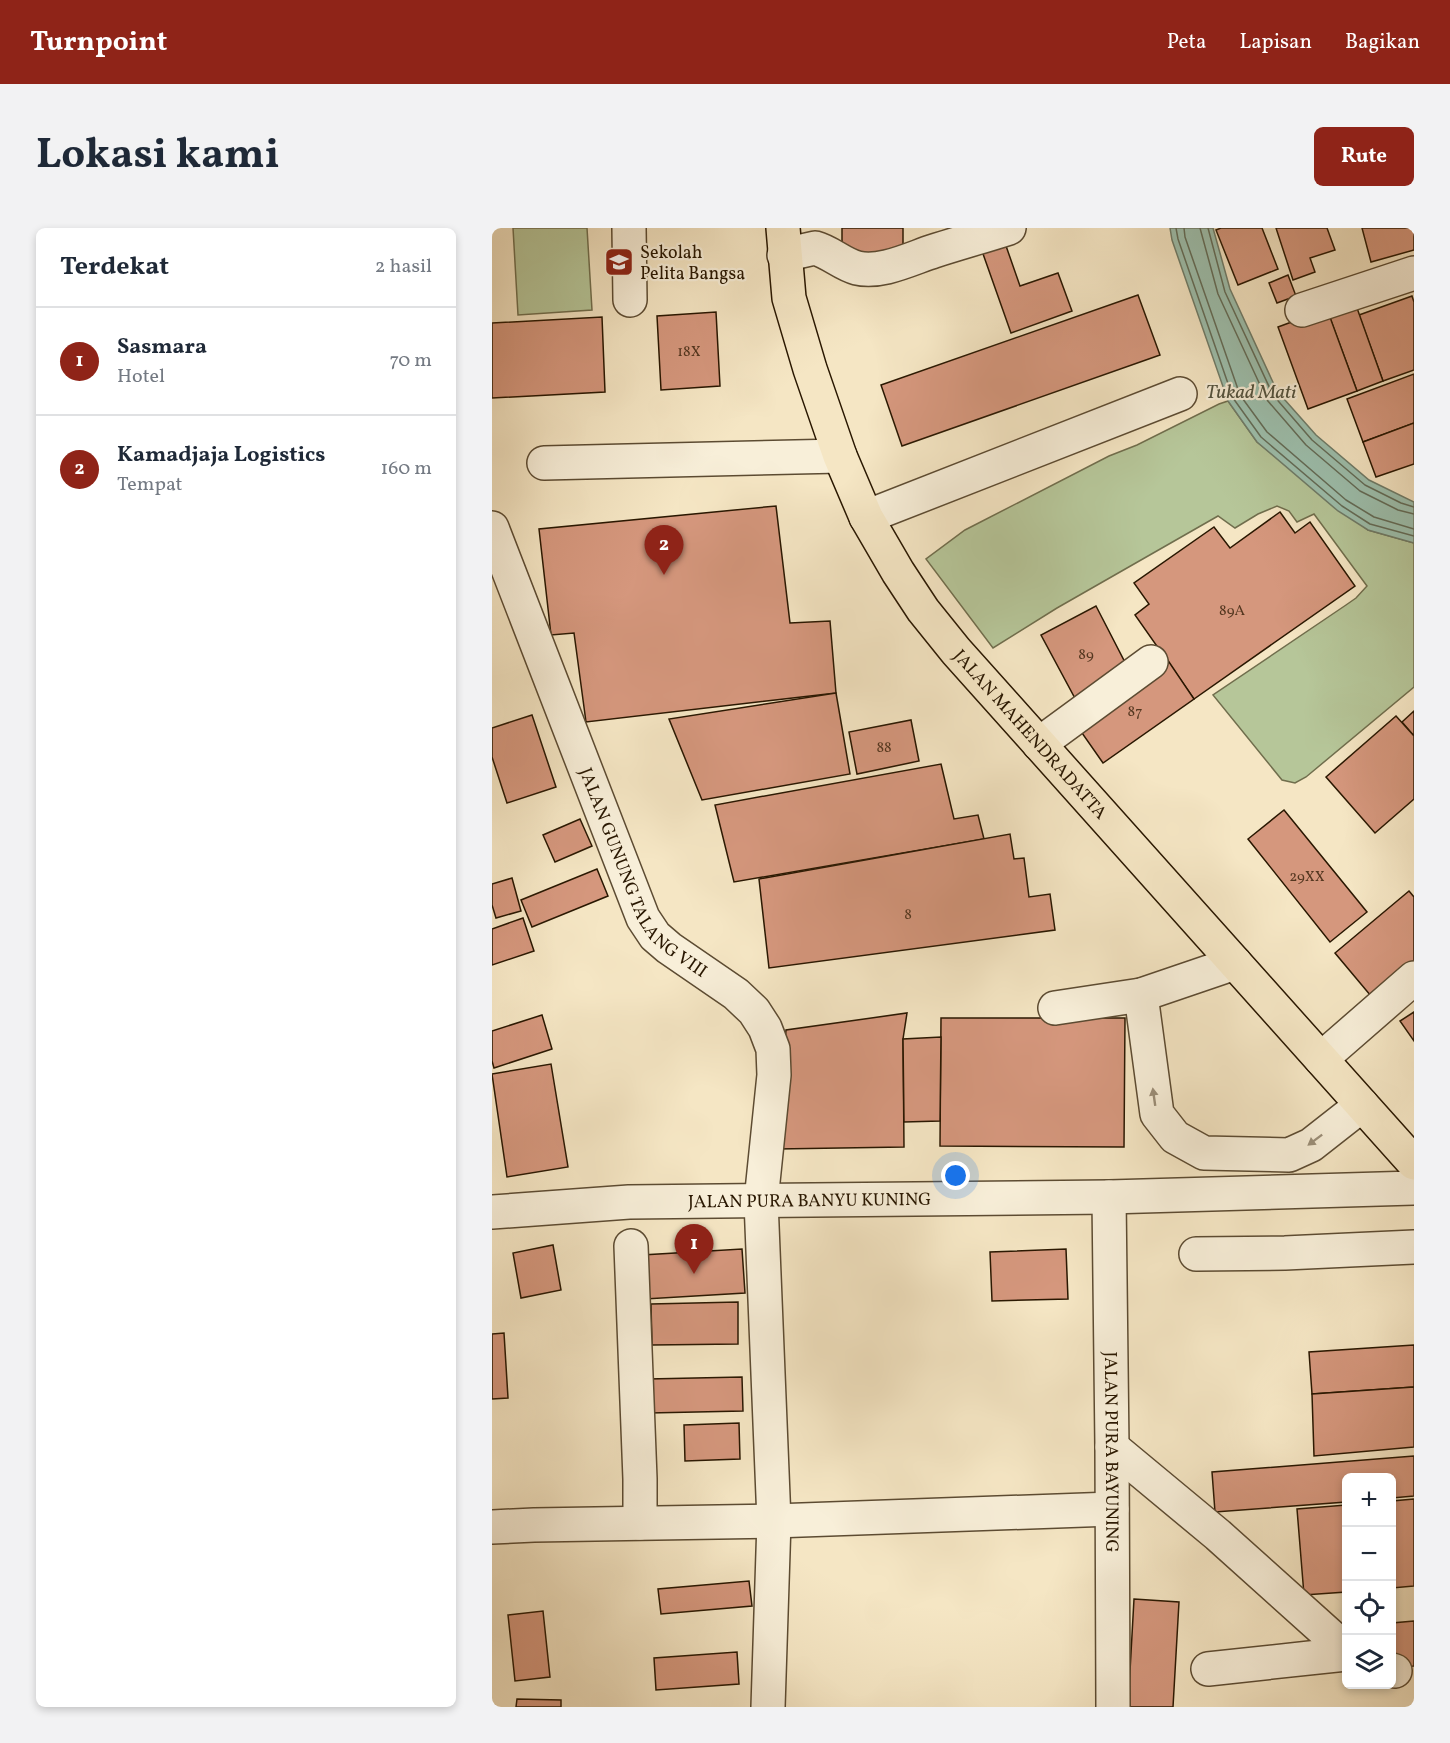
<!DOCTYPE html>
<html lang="id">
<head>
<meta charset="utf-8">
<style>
	body { margin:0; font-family:Vollkorn,serif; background:#f2f2f3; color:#1f2937 }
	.controls { position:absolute; right:18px; bottom:18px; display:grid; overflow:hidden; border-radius:9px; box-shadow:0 3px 9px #0003 }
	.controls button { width:54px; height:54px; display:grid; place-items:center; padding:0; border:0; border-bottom:2px solid #e0e1e3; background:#fff; color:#1f2937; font:30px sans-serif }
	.you { position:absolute; left:464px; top:948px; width:21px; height:21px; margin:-15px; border:4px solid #fff; border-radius:50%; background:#1a73e8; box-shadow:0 0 0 9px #1a73e833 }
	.badge { display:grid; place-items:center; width:39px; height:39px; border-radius:50%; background:#8f2418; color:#fff; font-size:20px; font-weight:700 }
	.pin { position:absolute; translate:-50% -50px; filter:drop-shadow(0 2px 3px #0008) }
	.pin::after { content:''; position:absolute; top:32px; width:21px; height:18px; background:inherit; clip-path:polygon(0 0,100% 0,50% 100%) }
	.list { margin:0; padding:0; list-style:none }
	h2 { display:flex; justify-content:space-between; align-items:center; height:78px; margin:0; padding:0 24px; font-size:26px }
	h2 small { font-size:20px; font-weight:400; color:#747a83 }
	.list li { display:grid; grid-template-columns:39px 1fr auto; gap:18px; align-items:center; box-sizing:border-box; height:108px; padding:0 24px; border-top:2px solid #e0e1e3 }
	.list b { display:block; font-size:22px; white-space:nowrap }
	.list p { margin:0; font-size:20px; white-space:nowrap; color:#747a83 }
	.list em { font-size:20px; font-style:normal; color:#747a83 }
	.icon { flex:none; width:33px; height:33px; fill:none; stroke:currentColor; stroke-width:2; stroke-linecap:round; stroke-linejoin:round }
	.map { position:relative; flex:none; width:922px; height:1479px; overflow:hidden; border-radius:9px }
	header { display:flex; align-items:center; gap:36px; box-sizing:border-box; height:84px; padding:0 30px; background:#8f2418; color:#fff }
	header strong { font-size:28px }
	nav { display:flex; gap:33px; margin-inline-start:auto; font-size:21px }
	.intro { display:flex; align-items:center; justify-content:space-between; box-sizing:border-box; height:144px; padding:0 36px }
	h1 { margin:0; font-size:42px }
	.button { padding:15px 27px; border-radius:9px; background:#8f2418; color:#fff; font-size:21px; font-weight:700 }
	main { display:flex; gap:36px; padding:0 36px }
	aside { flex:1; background:#fff; border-radius:9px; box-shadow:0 3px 9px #0003 }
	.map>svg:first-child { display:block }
	.green { fill:#b6c699; stroke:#706e4d; stroke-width:1.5 }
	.water { fill:#9dc0ae; stroke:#6f7c69; stroke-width:1.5 }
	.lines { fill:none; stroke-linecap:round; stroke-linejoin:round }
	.shore { stroke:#636c58; stroke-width:1.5 }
	.building { fill:#d5977d; stroke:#291701; stroke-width:1.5 }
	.minor-casing { stroke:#5c4b32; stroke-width:36 }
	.highway-casing { stroke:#291701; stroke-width:36 }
	.minor { stroke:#f8efd9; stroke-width:33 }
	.highway { stroke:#f5e6c4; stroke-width:33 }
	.oneway { fill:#9b8e78 }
	.labels { text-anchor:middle; stroke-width:4.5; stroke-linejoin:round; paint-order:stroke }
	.number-label { font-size:15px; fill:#543720 }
	.poi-label { font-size:18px; fill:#291701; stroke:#f8efd9; text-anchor:start }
	.street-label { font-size:18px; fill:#291701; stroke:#f8efd9 }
	.water-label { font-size:20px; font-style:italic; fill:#52523e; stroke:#f8efd9 }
</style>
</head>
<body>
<header>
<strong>Turnpoint</strong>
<nav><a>Peta</a><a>Lapisan</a><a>Bagikan</a></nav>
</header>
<div class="intro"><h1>Lokasi kami</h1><a class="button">Rute</a></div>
<main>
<aside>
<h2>Terdekat<small>2 hasil</small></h2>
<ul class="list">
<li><span class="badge">1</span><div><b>Sasmara</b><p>Hotel</p></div><em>70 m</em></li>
<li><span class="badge">2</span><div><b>Kamadjaja Logistics</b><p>Tempat</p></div><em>160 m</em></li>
</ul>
</aside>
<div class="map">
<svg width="922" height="1479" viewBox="0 0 922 1479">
	<rect width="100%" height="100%" fill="#f5e6c4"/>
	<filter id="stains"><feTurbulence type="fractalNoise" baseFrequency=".00333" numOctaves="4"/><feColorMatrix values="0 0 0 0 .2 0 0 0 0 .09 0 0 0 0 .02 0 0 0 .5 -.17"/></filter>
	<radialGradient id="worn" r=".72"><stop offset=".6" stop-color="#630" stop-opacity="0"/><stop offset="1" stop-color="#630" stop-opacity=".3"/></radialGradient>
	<!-- green -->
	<g class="green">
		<path d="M21,0H95L100,82L26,87Z"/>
		<path d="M736,173L765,214L876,302L922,315V459L814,549L803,555L790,552L721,467L854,377L864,370L875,358L822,286L805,294L797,283L785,278L766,286L743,300L726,288L565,380L501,420L434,331L473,302L617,228L645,217L727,176Z"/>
	</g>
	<!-- water -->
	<path class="water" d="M678,0H721L738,61L785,163L824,207L877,252L922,274V315L876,302L846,283L765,214L736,173L680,12Z"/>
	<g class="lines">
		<!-- shore -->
		<g class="shore">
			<path d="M684,0L686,11L741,170L769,209L850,278L878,296L922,308"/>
			<path d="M692,0L693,9L748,167L775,204L854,272L882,289L922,301"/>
			<path d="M708,0L726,66L775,172L814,217L868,263L906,282L922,286"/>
			<path d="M716,0L733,64L781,167L820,212L873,257L909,275L922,279"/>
		</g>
	</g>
	<!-- building -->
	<g class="building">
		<path d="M350,0H411V28L350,29Z"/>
		<path d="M729,0H770L786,41L746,57L724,2Z"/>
		<path d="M784,0H835L843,22L818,30L823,44L801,52Z"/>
		<path d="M870,0H922V22L879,34Z"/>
		<path d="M513,15L528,58L566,45L580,83L519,105L490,23Z"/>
		<path d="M796,47L804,68L785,75L777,55Z"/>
		<path d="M646,67L668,127L410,218L389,157Z"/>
		<path d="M920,68L922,74V142L891,153L867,87Z"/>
		<path d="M865,80L891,153L865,163L838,90Z"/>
		<path d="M835,81L865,163L816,181L786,99Z"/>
		<path d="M224,84L228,158L169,162L165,88Z"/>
		<path d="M110,89L113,164L0,170V95Z"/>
		<path d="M922,146V195L871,214L855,171Z"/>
		<path d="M922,195V236L884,249L871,214Z"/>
		<path d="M284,278L298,395L338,393L344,465L94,494L82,405L59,407L47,301Z"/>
		<path d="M788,284L803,305L818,294L863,358L702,471L643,387L657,376L642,355L722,299L738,320Z"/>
		<path d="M604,378L639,446L585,474L549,407Z"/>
		<path d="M675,431L702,471L611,535L583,495Z"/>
		<path d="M344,465L358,546L210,572L177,491Z"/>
		<path d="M922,483V508L910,494Z"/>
		<path d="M40,487L64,559L15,575L0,529V500Z"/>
		<path d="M904,488L922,508V571L883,605L834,549Z"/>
		<path d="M419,492L427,533L365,546L357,504Z"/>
		<path d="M449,536L462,591L486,587L492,611L242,654L223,577Z"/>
		<path d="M792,582L875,684L838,714L756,611Z"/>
		<path d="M88,591L100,618L63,634L51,607Z"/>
		<path d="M518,606L522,631L532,630L537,669L558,666L563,702L277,740L267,651Z"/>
		<path d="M105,641L116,668L40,699L29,672Z"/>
		<path d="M20,650L29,683L4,690L0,677V656Z"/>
		<path d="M917,663L922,669V742L884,774L843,725Z"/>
		<path d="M31,690L42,723L0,737V701Z"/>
		<path d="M922,784V813L908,793Z"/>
		<path d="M415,785L411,811L412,919L285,921L284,903L294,802Z"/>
		<path d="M50,787L60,821L2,840L0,833V803Z"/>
		<path d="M449,790H633L632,919L448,918Z"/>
		<path d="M449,809L448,893L412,894L411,811Z"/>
		<path d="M59,836L76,939L15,949L0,846Z"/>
		<path d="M61,1017L69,1062L29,1070L21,1025Z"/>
		<path d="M250,1021L253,1065L153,1071L150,1027Z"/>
		<path d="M574,1021L576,1071L500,1073L498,1024Z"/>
		<path d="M246,1074V1116L160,1117L159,1076Z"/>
		<path d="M12,1105L16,1170L0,1171V1106Z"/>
		<path d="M922,1117V1159L820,1166L817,1124Z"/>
		<path d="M250,1149L251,1183L157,1185L156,1151Z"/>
		<path d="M922,1159V1219L822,1228L820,1166Z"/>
		<path d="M247,1195L248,1231L193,1233L192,1197Z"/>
		<path d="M922,1228V1268L900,1270V1250H854V1274L723,1284L720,1244Z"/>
		<path d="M922,1271V1358L900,1360V1273Z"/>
		<path d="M854,1277V1364L812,1367L805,1281Z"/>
		<path d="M257,1353L260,1378L169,1386L166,1361Z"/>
		<path d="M642,1371L687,1374L681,1479H636Z"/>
		<path d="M51,1383L58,1449L23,1453L16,1387Z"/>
		<path d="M922,1393V1438L900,1439V1395Z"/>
		<path d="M245,1424L247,1456L164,1462L162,1430Z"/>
		<path d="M25,1471L69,1472V1479H24Z"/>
	</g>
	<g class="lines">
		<!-- minor casing -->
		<g class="minor-casing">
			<g id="minor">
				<path d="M137,0L138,72"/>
				<path d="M292,27L323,20C338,24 350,36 365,40C389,46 420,30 442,23C467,15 492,8 517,0"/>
				<path d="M810,82L922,45"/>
				<path d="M52,235L348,228"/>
				<path d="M374,289L688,166"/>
				<path id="s1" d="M0,300L151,690L163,708L177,720L244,766L262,783L273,800L281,821L282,847L269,973L282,1293L276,1479"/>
				<path d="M547,516L659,434"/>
				<path d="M649,767L665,886L683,909L712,925L797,927L819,917L870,877"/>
				<path d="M563,780L649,767L743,735"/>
				<path d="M829,831L922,750"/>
				<path id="s2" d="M617,969L620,1219L621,1479"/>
				<path id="s3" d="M0,984L137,974L617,969L922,960"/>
				<path d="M139,1018L148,1251V1295"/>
				<path d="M704,1026L793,1025L922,1019"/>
				<path d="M620,1219L726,1307L854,1422"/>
				<path d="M0,1299L42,1297L282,1293L620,1281"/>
				<path d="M716,1441L854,1426"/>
				<path d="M900,1442L903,1443"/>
			</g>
		</g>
		<!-- highway casing -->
		<g class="highway-casing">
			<g id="highway">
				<path id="s4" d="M291,0L297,70L318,141L348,228L374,289L406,344L431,382L464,423L922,935"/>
			</g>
		</g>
		<!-- minor -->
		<use href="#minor" class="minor"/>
		<!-- highway -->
		<use href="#highway" class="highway"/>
	</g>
	<!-- one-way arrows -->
	<defs><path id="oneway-solid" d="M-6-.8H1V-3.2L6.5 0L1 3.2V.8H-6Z" transform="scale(1.5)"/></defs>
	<g class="oneway">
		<use href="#oneway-solid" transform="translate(662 869) rotate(-98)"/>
		<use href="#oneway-solid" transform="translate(823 912) rotate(143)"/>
	</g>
	<!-- icons -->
	<defs>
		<g id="school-square" transform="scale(1.5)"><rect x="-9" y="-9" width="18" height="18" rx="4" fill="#8f2418" stroke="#f8efd9"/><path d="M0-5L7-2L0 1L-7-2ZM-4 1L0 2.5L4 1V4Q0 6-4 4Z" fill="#fff"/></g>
	</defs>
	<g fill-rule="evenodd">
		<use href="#school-square" x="127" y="34"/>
	</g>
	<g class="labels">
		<!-- number labels -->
		<g class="number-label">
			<text x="197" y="128">18X</text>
			<text x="740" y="387">89A</text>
			<text x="594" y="431">89</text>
			<text x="643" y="488">87</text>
			<text x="392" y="524">88</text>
			<text x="815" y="653">29XX</text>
			<text x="416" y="691">8</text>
		</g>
		<!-- poi labels -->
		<g class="poi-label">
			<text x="148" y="30">Sekolah<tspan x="148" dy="21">Pelita Bangsa</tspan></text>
		</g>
		<!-- street labels -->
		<g class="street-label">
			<text dy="6" stroke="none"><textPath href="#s4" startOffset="576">JALAN MAHENDRADATTA</textPath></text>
			<text dy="6" stroke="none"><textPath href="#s1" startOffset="380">JALAN GUNUNG TALANG VIII</textPath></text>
			<text dy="6" stroke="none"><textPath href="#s3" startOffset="318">JALAN PURA BANYU KUNING</textPath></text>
			<text dy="6" stroke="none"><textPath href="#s2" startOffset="255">JALAN PURA BAYUNING</textPath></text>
		</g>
		<!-- water labels -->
		<g class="water-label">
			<text x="759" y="170">Tukad Mati</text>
		</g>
	</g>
	<rect width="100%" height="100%" filter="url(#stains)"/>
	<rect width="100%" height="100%" fill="url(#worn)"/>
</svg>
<div class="controls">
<button>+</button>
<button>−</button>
<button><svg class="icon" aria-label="locate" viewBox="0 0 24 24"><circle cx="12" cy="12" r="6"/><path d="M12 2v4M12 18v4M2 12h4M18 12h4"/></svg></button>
<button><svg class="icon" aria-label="layers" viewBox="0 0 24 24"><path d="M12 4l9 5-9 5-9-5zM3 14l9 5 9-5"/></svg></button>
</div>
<div class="you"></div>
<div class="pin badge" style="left:202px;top:1046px">1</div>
<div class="pin badge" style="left:172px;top:347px">2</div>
</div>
</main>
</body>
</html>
